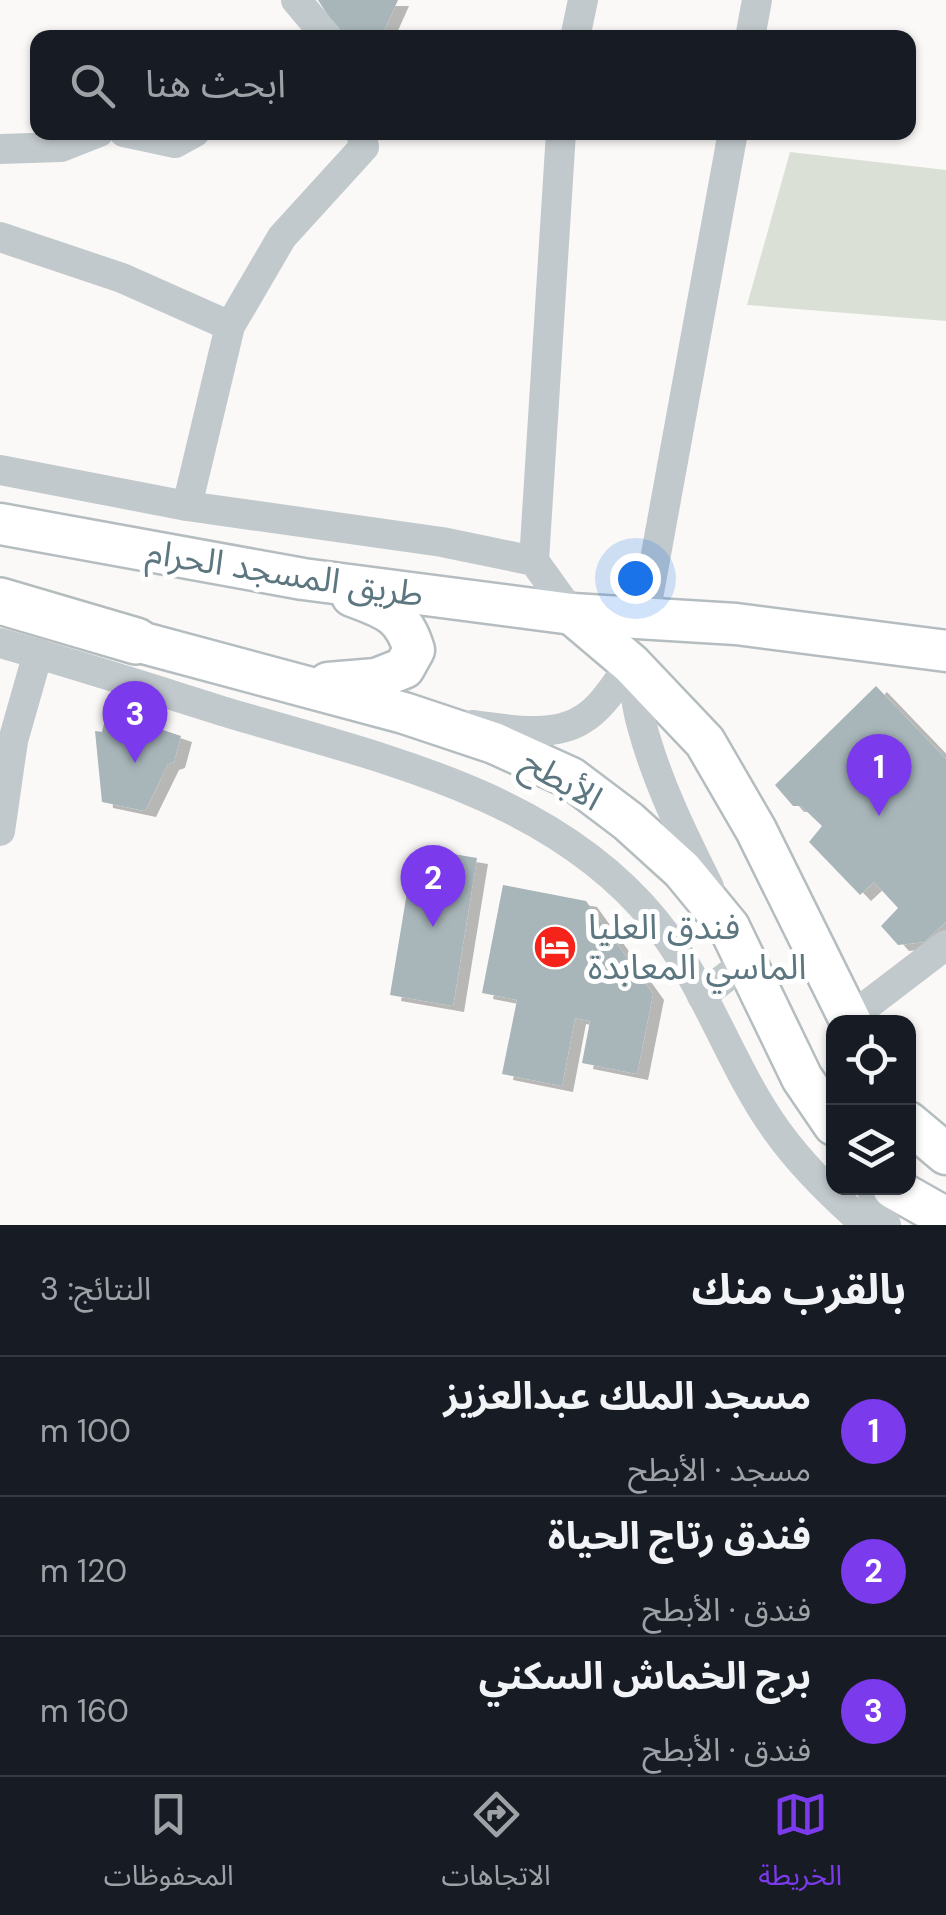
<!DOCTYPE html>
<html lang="ar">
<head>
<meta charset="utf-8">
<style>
	body { margin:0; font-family:"DM Sans","Noto Sans Arabic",sans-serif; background:#242831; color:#f1f3f6; direction:rtl }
	.controls { position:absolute; right:30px; bottom:30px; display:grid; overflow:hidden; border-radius:20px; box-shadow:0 2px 8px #0004 }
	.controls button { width:90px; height:90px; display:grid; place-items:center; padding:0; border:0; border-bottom:2px solid #363941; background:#171b24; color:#f1f3f6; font:50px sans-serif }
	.you { position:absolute; left:635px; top:578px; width:35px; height:35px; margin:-25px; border:8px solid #fff; border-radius:50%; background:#1a73e8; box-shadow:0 0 0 15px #1a73e833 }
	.badge { display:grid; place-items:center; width:65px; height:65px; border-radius:50%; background:#7c3aed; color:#fff; font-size:32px; font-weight:700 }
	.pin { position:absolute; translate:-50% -82px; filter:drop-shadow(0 2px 5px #0008) }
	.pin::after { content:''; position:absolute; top:52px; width:35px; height:30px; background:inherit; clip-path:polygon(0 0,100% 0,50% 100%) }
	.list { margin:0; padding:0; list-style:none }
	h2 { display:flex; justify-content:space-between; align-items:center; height:130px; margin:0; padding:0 40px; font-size:42px }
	h2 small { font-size:32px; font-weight:400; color:#9ea1a6 }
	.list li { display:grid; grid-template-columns:65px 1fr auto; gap:30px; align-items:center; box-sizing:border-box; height:140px; padding:0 40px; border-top:2px solid #363941 }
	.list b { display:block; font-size:38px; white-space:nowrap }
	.list p { margin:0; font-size:32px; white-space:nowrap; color:#9ea1a6 }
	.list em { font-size:32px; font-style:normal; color:#9ea1a6 }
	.icon { flex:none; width:55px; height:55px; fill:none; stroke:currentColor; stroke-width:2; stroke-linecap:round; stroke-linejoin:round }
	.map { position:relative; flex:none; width:946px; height:1225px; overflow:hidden; direction:ltr }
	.search { position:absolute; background:#171b24; box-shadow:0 2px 8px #0004; left:30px; right:30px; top:30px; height:110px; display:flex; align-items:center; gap:25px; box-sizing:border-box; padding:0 35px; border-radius:20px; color:#9ea1a6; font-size:38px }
	.sheet { height:550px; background:#171b24 }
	nav { display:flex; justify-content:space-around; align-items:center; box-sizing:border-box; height:140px; border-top:2px solid #363941; background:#171b24; font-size:28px; color:#9ea1a6 }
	nav a { display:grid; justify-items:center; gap:5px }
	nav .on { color:#7c3aed }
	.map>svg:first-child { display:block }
	.green { fill:#dbe0d6 }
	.building { fill:#a8b6ba; filter:url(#shadow) }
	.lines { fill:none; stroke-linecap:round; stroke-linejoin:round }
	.major-casing { stroke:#b5bdc0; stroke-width:45 }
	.highway-casing { stroke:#b5bcbe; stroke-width:50 }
	.minor { stroke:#c2c9cc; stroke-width:30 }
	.major { stroke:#fff; stroke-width:40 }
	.highway { stroke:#fff; stroke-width:45 }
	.labels { text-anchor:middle; stroke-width:10; stroke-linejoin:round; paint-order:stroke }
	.street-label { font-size:35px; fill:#5d7780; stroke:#fff }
	.poi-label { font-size:35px; fill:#5d7780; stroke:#fff; text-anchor:start }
</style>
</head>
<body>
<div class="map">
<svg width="946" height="1225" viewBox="0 0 946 1225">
	<defs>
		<filter id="shadow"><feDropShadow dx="11" dy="6" stdDeviation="0" flood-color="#0004"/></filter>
	</defs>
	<rect width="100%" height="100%" fill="#faf9f7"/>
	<!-- green -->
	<path class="green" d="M790,152L946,170V321L747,305Z"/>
	<!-- building -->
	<g class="building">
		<path d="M318,0H398L381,38L338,31Z"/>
		<path d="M876,686L946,759V922L924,942L898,945L881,926L898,908L874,882L860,895L809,842L822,826L801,806H793L775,785Z"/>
		<path d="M106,716L136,721L181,736L174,762L168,764L145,811L102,802L95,731L102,732Z"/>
		<path d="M436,851L477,858L453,1006L390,995L413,856L435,860Z"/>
		<path d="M503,885L586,901L653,994L637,1074L582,1063L590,1021L575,1018L562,1086L502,1074L517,1000L482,993Z"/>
	</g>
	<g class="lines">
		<!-- major casing -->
		<g class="major-casing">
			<g id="major">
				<path d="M0,524L303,579L572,614L736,624L946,651"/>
				<path d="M572,614L631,664L705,742L756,830L851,1022"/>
				<path d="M136,641L404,713L494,743L571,778L628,821L682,870L729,927L802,1078L834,1125"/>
				<path d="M328,683L376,679L404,668L414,650C403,613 386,609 352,596"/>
				<path d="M908,1122L946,1154"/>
				<path d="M893,1188L946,1218"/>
			</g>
		</g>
		<!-- highway casing -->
		<g class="highway-casing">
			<path id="highway" d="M0,601L136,641"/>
		</g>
		<!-- minor -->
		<g class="minor">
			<path d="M296,0L328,38"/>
			<path d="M575,38L583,0"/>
			<path d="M750,38L757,0"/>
			<path d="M124,132L175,143L195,132"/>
			<path d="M0,149L61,147L99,132"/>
			<path d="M0,237L122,278L230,326"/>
			<path d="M0,470L187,506L442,542L534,561L572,614"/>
			<path d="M187,506L230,326L282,237L364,147L361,132"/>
			<path d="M534,561L561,132"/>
			<path d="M644,620L733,132"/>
			<path d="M0,643C78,665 155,690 232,714C381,758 553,795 655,921C706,984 730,1066 777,1131C802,1166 834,1197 866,1225"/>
			<path d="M631,664C634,685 636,706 642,726C657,782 683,835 709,887"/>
			<path d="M472,725C505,729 553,739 583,719C603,707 617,682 631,664"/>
			<path d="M0,831L13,741L38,653"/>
			<path d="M702,996L744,963"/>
			<path d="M849,1019L946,945"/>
			<path d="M871,1188L886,1225"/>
		</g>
		<!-- major -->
		<use href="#major" class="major"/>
		<!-- highway -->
		<use href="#highway" class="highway"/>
	</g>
	<!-- icons -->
	<defs>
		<g id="hotel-disc" transform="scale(2.25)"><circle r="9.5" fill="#f6231b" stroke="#fff"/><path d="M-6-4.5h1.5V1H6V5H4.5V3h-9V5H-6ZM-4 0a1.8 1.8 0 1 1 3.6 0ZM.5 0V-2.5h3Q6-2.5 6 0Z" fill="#fff"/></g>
	</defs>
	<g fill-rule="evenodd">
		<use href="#hotel-disc" x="555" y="947"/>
	</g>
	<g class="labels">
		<!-- street labels -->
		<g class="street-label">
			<text transform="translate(285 573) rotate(9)" y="12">طريق المسجد الحرام</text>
			<text transform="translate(562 780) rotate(30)" y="12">الأبطح</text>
		</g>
		<!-- poi labels -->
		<g class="poi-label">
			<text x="588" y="939">فندق العليا<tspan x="588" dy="40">الماسي المعابدة</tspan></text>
		</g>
	</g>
</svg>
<div class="controls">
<button><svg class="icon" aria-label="locate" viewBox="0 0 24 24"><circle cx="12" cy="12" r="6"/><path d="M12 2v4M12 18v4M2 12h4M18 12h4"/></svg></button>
<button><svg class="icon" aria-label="layers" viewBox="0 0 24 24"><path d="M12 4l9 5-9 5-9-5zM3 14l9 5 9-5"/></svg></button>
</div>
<div class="you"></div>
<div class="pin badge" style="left:879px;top:816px">1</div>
<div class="pin badge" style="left:433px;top:927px">2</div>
<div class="pin badge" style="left:135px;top:763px">3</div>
<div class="search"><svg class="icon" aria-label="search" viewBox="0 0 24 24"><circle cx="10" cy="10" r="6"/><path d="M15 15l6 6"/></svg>ابحث هنا</div>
</div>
<section class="sheet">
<h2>بالقرب منك<small>النتائج: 3</small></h2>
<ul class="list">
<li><span class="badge">1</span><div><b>مسجد الملك عبدالعزيز</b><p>مسجد · الأبطح</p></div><em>100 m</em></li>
<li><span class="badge">2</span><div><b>فندق رتاج الحياة</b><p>فندق · الأبطح</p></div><em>120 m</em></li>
<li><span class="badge">3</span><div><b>برج الخماش السكني</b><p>فندق · الأبطح</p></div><em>160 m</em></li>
</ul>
</section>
<nav>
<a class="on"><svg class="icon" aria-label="map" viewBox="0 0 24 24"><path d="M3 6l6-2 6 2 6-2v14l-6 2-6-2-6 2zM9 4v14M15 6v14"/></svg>الخريطة</a>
<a><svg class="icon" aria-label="directions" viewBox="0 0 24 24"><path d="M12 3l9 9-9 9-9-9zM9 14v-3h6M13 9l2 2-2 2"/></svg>الاتجاهات</a>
<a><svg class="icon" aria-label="saved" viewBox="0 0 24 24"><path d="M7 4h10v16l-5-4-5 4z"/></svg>المحفوظات</a>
</nav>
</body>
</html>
